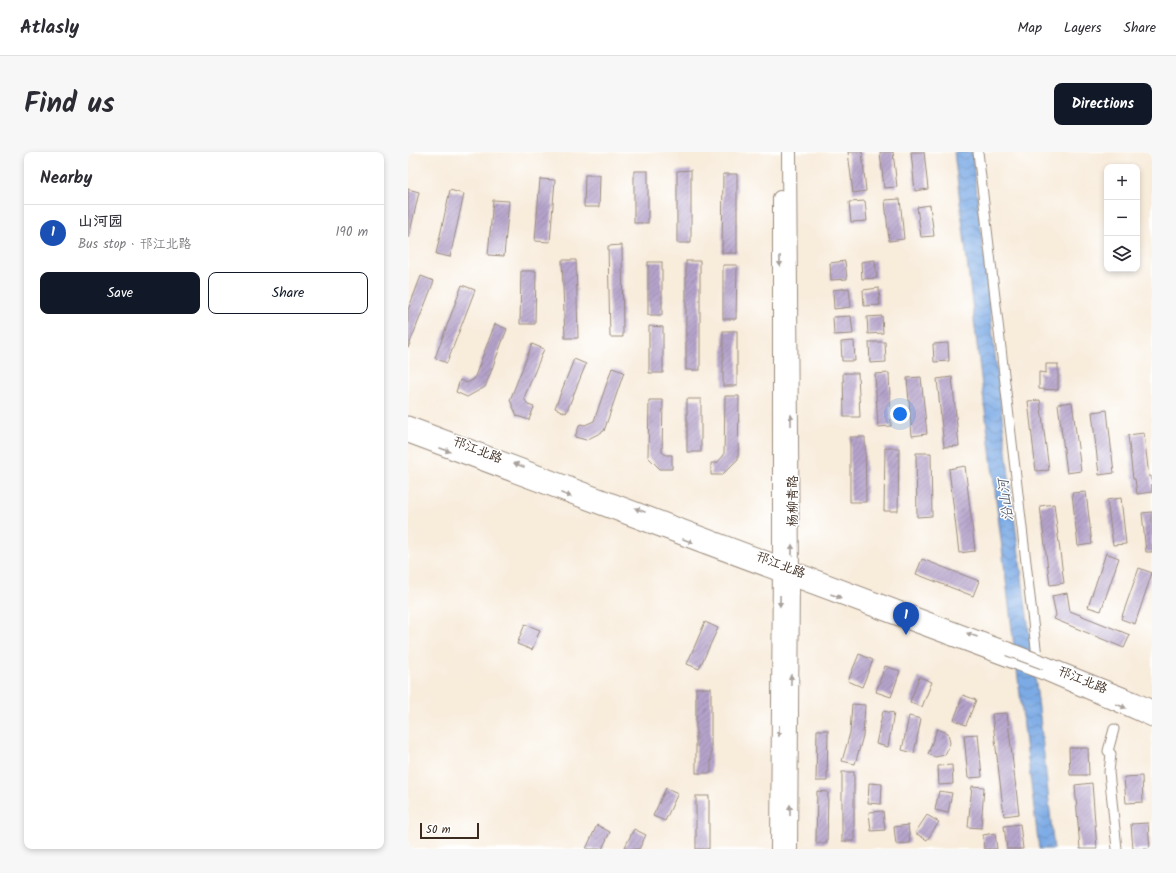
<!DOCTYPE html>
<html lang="en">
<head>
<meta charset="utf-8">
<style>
	body { margin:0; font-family:Kalam,"LXGW WenKai TC",sans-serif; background:#f7f7f7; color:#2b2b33 }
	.controls { position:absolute; right:12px; top:12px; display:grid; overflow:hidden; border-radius:8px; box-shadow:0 2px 6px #0003 }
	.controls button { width:36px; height:36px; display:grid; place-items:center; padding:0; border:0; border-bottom:1px solid #e1e1e2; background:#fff; color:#2b2b33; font:20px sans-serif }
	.scale { position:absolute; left:12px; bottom:10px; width:59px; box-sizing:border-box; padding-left:4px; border:2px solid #3b2a1e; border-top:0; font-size:11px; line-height:14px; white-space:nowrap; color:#3b2a1e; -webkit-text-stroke:3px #fff; paint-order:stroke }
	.you { position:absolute; left:492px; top:262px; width:14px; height:14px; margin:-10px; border:3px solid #fff; border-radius:50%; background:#1a73e8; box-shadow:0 0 0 6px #1a73e833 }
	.badge { display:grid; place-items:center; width:26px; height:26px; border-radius:50%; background:#111827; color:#fff; font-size:13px; font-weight:700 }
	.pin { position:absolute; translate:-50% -33px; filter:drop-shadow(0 1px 2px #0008) }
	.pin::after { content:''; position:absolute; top:21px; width:14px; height:12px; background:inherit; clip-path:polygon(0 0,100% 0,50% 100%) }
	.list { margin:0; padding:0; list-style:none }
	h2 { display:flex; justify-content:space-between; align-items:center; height:52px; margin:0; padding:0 16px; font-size:17px }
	h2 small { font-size:13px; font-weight:400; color:#7c7c81 }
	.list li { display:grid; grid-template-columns:26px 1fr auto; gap:12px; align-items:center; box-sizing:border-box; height:56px; padding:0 16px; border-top:1px solid #e1e1e2 }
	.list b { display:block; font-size:15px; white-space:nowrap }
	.list p { margin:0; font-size:13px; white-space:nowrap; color:#7c7c81 }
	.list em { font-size:13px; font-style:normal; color:#7c7c81 }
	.actions { display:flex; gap:8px; padding:12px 16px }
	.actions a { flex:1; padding:9px 0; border:1px solid #111827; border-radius:8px; text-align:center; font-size:14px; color:#111827 }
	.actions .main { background:#111827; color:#fff }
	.icon { flex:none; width:22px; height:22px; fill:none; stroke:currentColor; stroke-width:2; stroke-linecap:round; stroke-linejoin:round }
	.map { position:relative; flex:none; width:744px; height:697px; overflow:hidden; border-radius:8px }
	header { display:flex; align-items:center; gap:24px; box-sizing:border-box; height:56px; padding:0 20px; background:#fff; border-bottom:1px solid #e1e1e2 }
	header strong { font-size:19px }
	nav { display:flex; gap:22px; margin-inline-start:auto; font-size:14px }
	.intro { display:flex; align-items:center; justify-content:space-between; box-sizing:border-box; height:96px; padding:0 24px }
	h1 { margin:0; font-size:28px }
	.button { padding:10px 18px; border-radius:8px; background:#111827; color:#fff; font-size:14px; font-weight:700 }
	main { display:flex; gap:24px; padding:0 24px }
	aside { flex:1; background:#fff; border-radius:8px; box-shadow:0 2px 6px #0003 }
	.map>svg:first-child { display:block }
	.water { fill:url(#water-waves); stroke:#5c6a82 }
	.building { fill:url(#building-hatch) }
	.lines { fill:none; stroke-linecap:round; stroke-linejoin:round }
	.minor-casing { stroke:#9a8b7c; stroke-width:11 }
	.secondary-casing { stroke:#9a8b7c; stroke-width:15 }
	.primary-casing { stroke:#9a8b7c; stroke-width:16 }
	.minor { stroke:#fff; stroke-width:9 }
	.secondary { stroke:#fff; stroke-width:13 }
	.primary { stroke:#fff; stroke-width:14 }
	.secondary-bridge-casing { stroke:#9a8b7c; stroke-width:15; stroke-linecap:butt }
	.secondary-bridge { stroke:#fff; stroke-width:13 }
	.oneway { fill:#a79f9a }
	.labels { text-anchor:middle; stroke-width:3; stroke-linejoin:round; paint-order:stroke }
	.street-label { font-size:13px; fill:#3b2a1e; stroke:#fff }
	.water-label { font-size:14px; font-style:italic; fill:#555d6e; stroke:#fff }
</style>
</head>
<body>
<header>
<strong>Atlasly</strong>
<nav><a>Map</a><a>Layers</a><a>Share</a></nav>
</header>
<div class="intro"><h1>Find us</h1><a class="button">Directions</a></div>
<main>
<aside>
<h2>Nearby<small></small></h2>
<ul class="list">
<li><span class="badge" style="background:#1a4fb4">1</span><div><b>山河园</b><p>Bus stop · 邗江北路</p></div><em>190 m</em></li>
</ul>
<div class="actions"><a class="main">Save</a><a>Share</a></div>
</aside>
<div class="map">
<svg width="744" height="697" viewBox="0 0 744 697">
	<defs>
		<pattern id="water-waves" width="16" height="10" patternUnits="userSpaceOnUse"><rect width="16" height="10" fill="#7caae5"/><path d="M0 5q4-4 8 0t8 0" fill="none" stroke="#678bb9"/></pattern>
		<pattern id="building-hatch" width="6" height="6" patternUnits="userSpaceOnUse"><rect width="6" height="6" fill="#b5a3cb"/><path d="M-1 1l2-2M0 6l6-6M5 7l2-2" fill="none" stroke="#9485a4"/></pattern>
	</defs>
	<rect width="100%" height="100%" fill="#fff"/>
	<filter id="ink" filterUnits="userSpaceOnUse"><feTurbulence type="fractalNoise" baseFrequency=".025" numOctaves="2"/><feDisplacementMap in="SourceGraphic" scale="8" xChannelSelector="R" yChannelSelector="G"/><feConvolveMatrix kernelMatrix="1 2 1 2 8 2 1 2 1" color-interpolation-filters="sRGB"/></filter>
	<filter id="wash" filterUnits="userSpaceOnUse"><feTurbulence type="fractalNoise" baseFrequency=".012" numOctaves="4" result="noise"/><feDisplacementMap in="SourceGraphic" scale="16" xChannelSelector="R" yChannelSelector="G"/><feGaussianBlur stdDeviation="0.9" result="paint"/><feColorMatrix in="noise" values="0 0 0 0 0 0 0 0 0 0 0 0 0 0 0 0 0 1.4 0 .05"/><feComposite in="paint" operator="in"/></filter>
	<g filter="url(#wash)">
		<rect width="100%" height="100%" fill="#f8ecdb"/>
		<!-- water -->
		<path class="water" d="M546,0H564L602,333L631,556L646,697H631L570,201Z"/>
		<g id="blocks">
			<!-- building -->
			<g class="building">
				<path d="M440,0H454L458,39L445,41Z"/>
				<path d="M472,0H485L489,35L476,36Z"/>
				<path d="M503,0H516L520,37L507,39Z"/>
				<path d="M283,18V91H269V19Z"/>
				<rect x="226" y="19" width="14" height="52"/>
				<path d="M315,22H329V101H314Z"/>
				<path d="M177,23H192L191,55H176Z"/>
				<path d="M132,27L147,28L142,90L127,89Z"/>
				<path d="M0,37L11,40L1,85H0Z"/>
				<path d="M42,38L56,42L42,105L28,102Z"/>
				<path d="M492,47L496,87L481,89L477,48Z"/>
				<path d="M85,48L101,49L96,104L80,103Z"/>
				<path d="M457,49L459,69L443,70L441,50Z"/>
				<path d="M522,53L526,84L513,85L509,55Z"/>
				<path d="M214,93L215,185H202L200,94Z"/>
				<path d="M154,108H168L170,186H157Z"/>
				<path d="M467,108L469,126L454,127L453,110Z"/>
				<rect x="278" y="109" width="14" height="109"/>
				<path d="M437,109L439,127L423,128L422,111Z"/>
				<rect x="240" y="110" width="14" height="53"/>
				<path d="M315,113H329L328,167H315Z"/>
				<path d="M113,119H128L127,172H112Z"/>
				<path d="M13,124L26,129L0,196V158Z"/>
				<path d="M54,133L67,138L39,211L27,206Z"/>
				<path d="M441,136L443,155L426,157L425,138Z"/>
				<path d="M471,136L472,153L456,154L455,138Z"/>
				<path d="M443,164L445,182L426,183L425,165Z"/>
				<path d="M474,164L475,181L460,182L459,165Z"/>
				<path d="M87,172L99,177L77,235L59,245L48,240L52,228L59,231L66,227Z"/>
				<path d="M241,174L255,175V221H241Z"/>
				<rect x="315" y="179" width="14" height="55"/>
				<path d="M446,189L447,209H434L433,190Z"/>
				<path d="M461,190H477L478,210L462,211Z"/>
				<path d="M540,191L541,209L526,210L525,192Z"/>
				<path d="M124,192L136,197L116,246L120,253L126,255L121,268L109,264L102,248Z"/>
				<path d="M166,207L178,212L158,261L147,256Z"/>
				<path d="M638,212H650V238L631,237V220L638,221Z"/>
				<path d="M204,216L216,220L196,279L178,288L167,285L172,272L177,273L186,269Z"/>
				<path d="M435,221H450L452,265H436Z"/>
				<path d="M481,221L483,274L470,275L467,222Z"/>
				<path d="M513,225L519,282L504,284L499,226Z"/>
				<path d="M544,225L551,294L536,295L529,227Z"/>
				<path d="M317,244H331L330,307L314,323H303V311H309L316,303Z"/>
				<rect x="279" y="247" width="14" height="53"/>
				<path d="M241,248H255L254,300L258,303H264V317H252L240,305Z"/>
				<path d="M632,248L641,318L628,319L620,249Z"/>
				<path d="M664,250L673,319L659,321L650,252Z"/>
				<path d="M699,258L706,321L691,323L684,260Z"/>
				<path d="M736,281L741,325L743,324L744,340L729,342L727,327H725L720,283Z"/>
				<path d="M442,285H457L458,350H442Z"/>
				<path d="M477,296H491L490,359H476Z"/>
				<path d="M508,301H523L524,364L509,365Z"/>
				<path d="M557,314L567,399L551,401L541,317Z"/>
				<path d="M678,340L684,392L670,394L664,341Z"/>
				<path d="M713,346L718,392L705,393L699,348Z"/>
				<path d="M646,352L656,431L642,433L632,354Z"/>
				<path d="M744,360V400H738L734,361Z"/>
				<path d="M698,401L711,406L693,459L680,455Z"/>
				<path d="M514,407L571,429L565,444L508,422Z"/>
				<path d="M731,416L744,421L727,472L713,467Z"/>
				<path d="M659,441L662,459L722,483L716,496L646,467L648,463L644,444Z"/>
				<path d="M297,470L310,476L291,517L279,512Z"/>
				<path d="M117,472L132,478L124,498L109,492Z"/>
				<path d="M451,502L465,508L454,535L440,529Z"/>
				<path d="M477,514L492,519L483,545L468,540Z"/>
				<path d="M511,525L524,530L514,555L502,550Z"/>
				<rect x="288" y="536" width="15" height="85"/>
				<path d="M555,543L568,548L558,573L546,568Z"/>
				<path d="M444,552L457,553L455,584L447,612L434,609L442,581Z"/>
				<path d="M475,559L486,561L480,595L468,592Z"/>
				<path d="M599,561L611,662L596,664L584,562Z"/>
				<path d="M501,564L513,567L506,601L494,598Z"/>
				<path d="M529,577L540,581L542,591L537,603L527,605L520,602Z"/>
				<path d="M409,578H420L419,629H408Z"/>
				<path d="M570,582L574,625L560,626L556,583Z"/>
				<path d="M661,596H680L681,623H662Z"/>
				<path d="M544,613L545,632L531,633L530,614Z"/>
				<rect x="434" y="620" width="12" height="69"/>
				<path d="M734,624L735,650L718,651L716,625Z"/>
				<path d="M461,631L474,632L473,652L460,651Z"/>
				<path d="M684,631L689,697H672L667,633Z"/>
				<path d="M564,634L576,635L573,676L560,675Z"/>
				<path d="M258,636L270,641L257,669L245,664Z"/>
				<path d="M409,639L420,640L419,691H408Z"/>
				<path d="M531,639L544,641L540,661L527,658Z"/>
				<rect x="288" y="644" width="13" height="53"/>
				<path d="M475,659L477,678L463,679L461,660Z"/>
				<path d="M519,663L531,670L519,688L507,681Z"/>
				<path d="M740,671L742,697H725L723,672Z"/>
				<path d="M612,672L615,697H599L596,674Z"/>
				<path d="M189,673L202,680L194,697H178Z"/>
				<path d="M500,673L502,691L488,692L486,675Z"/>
				<path d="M226,677L238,683L231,697H216Z"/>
				<path d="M587,681L589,697H576L575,683Z"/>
			</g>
		</g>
	</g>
	<g filter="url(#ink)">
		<use href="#blocks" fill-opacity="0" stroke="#9a8b7c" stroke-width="1"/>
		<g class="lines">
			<!-- minor casing -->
			<g class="minor-casing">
				<g id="minor">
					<path d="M570,0L630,513"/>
					<path d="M706,577L700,599L703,602L701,620L709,697"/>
				</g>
			</g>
			<!-- secondary casing -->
			<g class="secondary-casing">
				<g id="secondary">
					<path d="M0,271L600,497"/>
					<path d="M0,284L638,522L722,558L744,568"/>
					<path d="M637,511L727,547L744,555"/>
				</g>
			</g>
			<!-- primary casing -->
			<g class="primary-casing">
				<g id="primary">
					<path d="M381,0L384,428L382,697"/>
					<path d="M370,697L372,411V46"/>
				</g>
			</g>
			<!-- minor -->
			<use href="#minor" class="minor"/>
			<!-- secondary -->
			<use href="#secondary" class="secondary"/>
			<!-- primary -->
			<use href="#primary" class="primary"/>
			<!-- secondary-bridge casing -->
			<g class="secondary-bridge-casing">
				<path id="secondary-bridge" d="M600,497L637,511"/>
			</g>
			<!-- secondary-bridge -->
			<use href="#secondary-bridge" class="secondary-bridge"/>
		</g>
		<!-- one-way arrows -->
		<defs><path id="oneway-solid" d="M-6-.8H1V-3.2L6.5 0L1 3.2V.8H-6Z"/></defs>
		<g class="oneway">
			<use href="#oneway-solid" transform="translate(372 109) rotate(90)"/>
			<use href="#oneway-solid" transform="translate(383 268) rotate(-90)"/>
			<use href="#oneway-solid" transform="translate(37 298) rotate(21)"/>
			<use href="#oneway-solid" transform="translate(111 313) rotate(-159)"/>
			<use href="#oneway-solid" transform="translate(158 343) rotate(21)"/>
			<use href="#oneway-solid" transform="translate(232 358) rotate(-159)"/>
			<use href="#oneway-solid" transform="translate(280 389) rotate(21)"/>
			<use href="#oneway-solid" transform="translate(384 398) rotate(-90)"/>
			<use href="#oneway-solid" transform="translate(428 444) rotate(20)"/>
			<use href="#oneway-solid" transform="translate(372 449) rotate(91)"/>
			<use href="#oneway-solid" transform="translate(564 483) rotate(-160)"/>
			<use href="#oneway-solid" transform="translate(383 528) rotate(-89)"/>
			<use href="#oneway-solid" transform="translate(713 554) rotate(23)"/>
			<use href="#oneway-solid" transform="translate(371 579) rotate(91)"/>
			<use href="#oneway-solid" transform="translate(382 658) rotate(-90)"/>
		</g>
	</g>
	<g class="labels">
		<!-- street labels -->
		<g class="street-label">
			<text transform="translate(70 297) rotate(21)" y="5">邗江北路</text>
			<text transform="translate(384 349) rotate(-90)" y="5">杨柳青路</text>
			<text transform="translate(373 412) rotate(21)" y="5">邗江北路</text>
			<text transform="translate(675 527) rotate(22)" y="5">邗江北路</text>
		</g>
		<!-- water labels -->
		<g class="water-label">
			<text transform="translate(597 348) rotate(-97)" y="5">沿山河</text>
		</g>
	</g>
</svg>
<div class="controls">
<button>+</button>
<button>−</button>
<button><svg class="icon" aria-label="layers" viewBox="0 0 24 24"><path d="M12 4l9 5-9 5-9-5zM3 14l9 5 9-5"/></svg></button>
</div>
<div class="scale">50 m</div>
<div class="you"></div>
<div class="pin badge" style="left:498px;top:483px;background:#1a4fb4">1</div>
</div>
</main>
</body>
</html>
